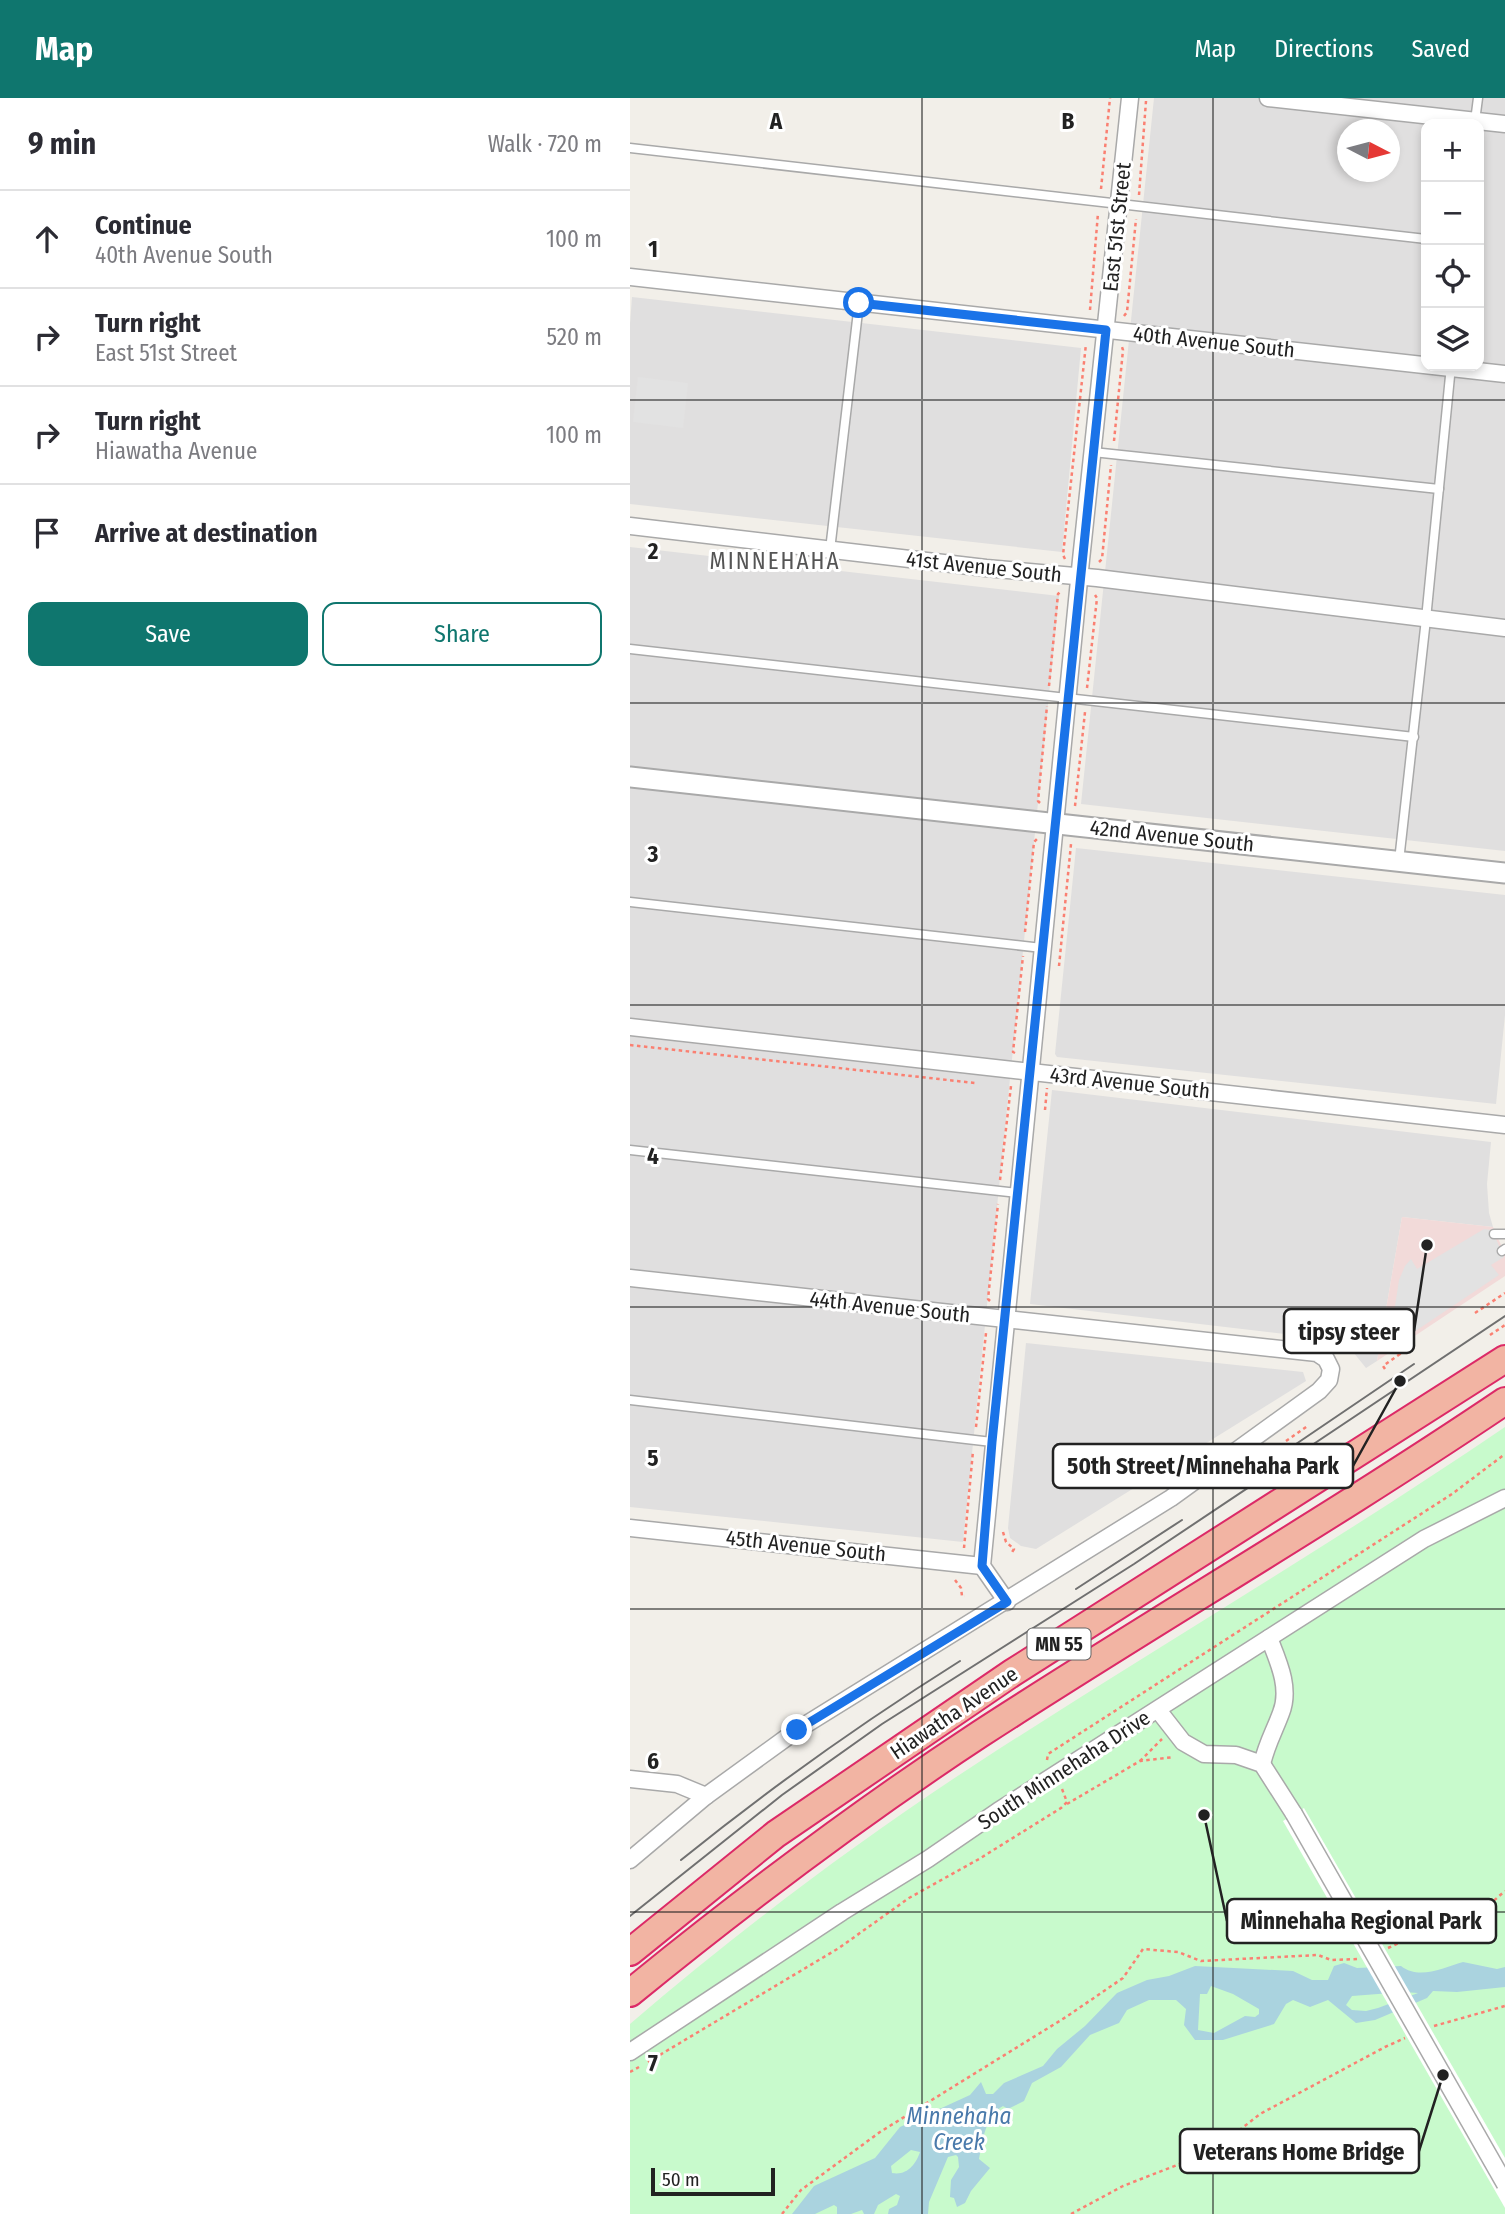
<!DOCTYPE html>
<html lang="en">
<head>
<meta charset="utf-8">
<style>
	body { margin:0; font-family:"Fira Sans Condensed",sans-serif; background:#f2f2f3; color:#2b2b33 }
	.controls { position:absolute; right:21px; top:21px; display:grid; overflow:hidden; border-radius:14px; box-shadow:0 4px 10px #0003 }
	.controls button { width:63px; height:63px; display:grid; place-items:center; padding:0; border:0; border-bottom:2px solid #e1e1e2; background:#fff; color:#2b2b33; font:35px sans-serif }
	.compass { position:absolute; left:707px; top:21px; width:63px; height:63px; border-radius:50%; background:#fff; box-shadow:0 4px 10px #0003; rotate:96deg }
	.scale { position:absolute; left:21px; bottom:18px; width:124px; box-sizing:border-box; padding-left:7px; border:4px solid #222; border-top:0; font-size:19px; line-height:24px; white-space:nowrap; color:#222; -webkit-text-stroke:5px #fff; paint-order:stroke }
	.stop { position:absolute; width:21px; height:21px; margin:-16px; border:5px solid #1a73e8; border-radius:50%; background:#fff }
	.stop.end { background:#1a73e8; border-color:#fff; box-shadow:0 2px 7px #0008 }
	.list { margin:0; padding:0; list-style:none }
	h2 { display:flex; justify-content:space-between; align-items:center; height:91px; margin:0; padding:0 28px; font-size:30px }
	h2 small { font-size:23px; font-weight:400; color:#7c7c81 }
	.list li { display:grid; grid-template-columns:46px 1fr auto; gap:21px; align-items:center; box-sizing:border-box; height:98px; padding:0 28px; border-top:2px solid #e1e1e2 }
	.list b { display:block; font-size:26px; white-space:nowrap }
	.list p { margin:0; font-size:23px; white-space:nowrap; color:#7c7c81 }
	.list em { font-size:23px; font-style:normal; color:#7c7c81 }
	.actions { display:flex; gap:14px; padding:21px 28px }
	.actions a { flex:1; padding:16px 0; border:2px solid #0f766e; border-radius:14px; text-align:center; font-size:24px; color:#0f766e }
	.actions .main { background:#0f766e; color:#fff }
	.icon { flex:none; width:38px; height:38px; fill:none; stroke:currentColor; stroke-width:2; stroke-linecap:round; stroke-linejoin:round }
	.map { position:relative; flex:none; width:875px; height:2116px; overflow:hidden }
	header { display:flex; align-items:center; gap:42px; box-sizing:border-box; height:98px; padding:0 35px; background:#0f766e; color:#fff }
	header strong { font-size:33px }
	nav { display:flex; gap:38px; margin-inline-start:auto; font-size:24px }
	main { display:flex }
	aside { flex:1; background:#fff }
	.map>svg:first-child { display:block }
	.residential { fill:#e0dfdf; fill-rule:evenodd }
	.commercial { fill:#f2dad9 }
	.park { fill:#c8facc }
	.parking { fill:#e2e2e2 }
	.water { fill:#aad3df; fill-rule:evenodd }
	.pier { fill:#fff }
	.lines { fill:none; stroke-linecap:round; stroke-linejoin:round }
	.service-casing { stroke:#a9a9a9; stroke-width:11 }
	.minor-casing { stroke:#a9a9a9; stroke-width:19 }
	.tertiary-casing { stroke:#a9a9a9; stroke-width:23 }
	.trunk-casing { stroke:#dc2a67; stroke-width:30 }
	.path { stroke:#fa8072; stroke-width:2.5; stroke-dasharray:3.5 3.5; stroke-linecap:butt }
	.service { stroke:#fff; stroke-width:8 }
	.minor { stroke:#fff; stroke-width:16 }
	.tertiary { stroke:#fff; stroke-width:19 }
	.trunk { stroke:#f2b4a3; stroke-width:26 }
	.tram { stroke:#707070; stroke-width:2 }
	.minor-bridge-casing { stroke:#a9a9a9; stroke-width:19; stroke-linecap:butt }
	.minor-bridge { stroke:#fff; stroke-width:16 }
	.route { stroke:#1a73e8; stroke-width:9 }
	.grid { fill:none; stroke:#222; stroke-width:2; stroke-opacity:0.55 }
	.labels { text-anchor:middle; stroke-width:6; stroke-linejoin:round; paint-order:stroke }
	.shield { fill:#fff; stroke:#646464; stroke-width:2 }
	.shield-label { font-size:19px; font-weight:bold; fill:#222 }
	.street-label { font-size:21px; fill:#222; stroke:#fff }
	.neighbourhood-label { font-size:23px; letter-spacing:2px; fill:#555; stroke:#fff }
	.water-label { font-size:23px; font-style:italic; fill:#4a7aab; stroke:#fff }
	.grid-label { font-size:23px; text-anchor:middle; font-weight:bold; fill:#222; stroke:#fff; stroke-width:6; stroke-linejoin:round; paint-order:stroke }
	.leader { fill:none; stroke:#222; stroke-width:2.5 }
	.callout-dot { fill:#222; stroke:#fff; stroke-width:2.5 }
	.callout { fill:#fff; stroke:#222; stroke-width:2.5 }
	.callout-label { font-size:23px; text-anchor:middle; font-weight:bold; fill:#222 }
</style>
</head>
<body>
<header>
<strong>Map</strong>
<nav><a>Map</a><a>Directions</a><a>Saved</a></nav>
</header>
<main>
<aside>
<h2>9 min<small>Walk · 720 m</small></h2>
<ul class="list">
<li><svg class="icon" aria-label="ahead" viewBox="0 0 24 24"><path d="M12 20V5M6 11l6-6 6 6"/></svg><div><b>Continue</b><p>40th Avenue South</p></div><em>100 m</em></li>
<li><svg class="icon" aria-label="right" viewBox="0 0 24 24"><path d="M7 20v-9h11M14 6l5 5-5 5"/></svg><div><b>Turn right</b><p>East 51st Street</p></div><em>520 m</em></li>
<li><svg class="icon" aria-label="right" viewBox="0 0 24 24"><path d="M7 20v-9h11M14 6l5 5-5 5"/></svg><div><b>Turn right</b><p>Hiawatha Avenue</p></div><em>100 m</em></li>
<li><svg class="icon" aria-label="arrive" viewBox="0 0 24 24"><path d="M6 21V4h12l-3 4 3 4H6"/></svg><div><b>Arrive at destination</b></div></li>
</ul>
<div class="actions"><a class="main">Save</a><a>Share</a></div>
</aside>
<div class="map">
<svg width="875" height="2116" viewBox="0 0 875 2116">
	<rect width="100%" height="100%" fill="#f2efe9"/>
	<!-- residential -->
	<g class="residential">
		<path d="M524,0H875V753L451,706ZM796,26H849V268H796ZM718,32H760V74H718Z"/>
		<path d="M2,199L451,250L432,454L0,406V226Z"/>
		<path d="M0,449L429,498L333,1444L0,1409Z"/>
		<path d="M446,750L875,797V917L866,1006L427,959L425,956Z"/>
		<path d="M422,992L861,1044L857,1086L859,1115L863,1129L772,1119L747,1263L736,1270L719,1249L706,1242L400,1206Z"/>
		<path d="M396,1245L673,1274L676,1283L406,1451L391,1448L380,1440L378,1430Z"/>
	</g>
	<!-- commercial -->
	<path class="commercial" d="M772,1119L863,1129L875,1156V1178L747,1263Z"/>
	<!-- park -->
	<path class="park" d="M875,1329V2116H0V1926C110,1832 227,1743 349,1664C523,1551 703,1446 875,1329Z"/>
	<!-- parking -->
	<g class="parking">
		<path d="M8,279L58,285L53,330L3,324Z"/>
		<path d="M854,1131L862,1132L874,1159L861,1167L869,1177L787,1232L782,1235L775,1233L767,1221L765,1208L769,1182L775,1168L781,1161L787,1171Z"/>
	</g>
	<!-- water -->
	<path class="water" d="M833,1864L867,1871L875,1869V1889L827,1894L803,1893L797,1900L745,1922L726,1925L698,1902L680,1909L663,1902L656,1906L644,1926L593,1942H565L554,1927L556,1911L546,1902H519L497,1912L489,1925L460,1937L431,1969L402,1985L394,2003L378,2011L373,2008C355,2018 353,2042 349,2061L360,2070L341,2093L335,2105L327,2109L324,2100L320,2099L321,2082L329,2069L328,2059L326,2057L318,2059L299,2104L298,2116H258L259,2111L267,2107L270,2098L266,2096L248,2107L244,2116H234L232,2112L221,2116H207V2109L204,2107L185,2116H162L184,2088L245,2060L270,2029L340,1997L351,1984L356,1996H363L374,1985L413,1968L427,1951L455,1928L487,1895L517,1882L539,1878L565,1868L663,1873L682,1882H698L704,1868L714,1865L727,1870L771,1868C789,1882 813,1870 833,1864ZM581,1888L603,1896L629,1911V1916L625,1919L615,1918L584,1935L568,1932L570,1896H577ZM774,1894L788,1895L748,1910L736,1913L722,1912L716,1907L722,1898ZM281,2052L290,2054C286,2066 277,2078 262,2075L261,2068Z"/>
	<!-- pier -->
	<path class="pier" d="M674,1710L875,2060V2110L653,1723Z"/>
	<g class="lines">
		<!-- service casing -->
		<g class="service-casing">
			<g id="service">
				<path d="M845,23L848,0"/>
				<path d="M0,50L796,141"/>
				<path d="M463,354L809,391"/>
				<path d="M200,452L229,205"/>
				<path d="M0,551L784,639"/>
				<path d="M769,763L796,521L821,268"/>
				<path d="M0,804L412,850"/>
				<path d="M0,1052L388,1095"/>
				<path d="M864,1136H875"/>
				<path d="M872,1153L875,1151"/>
				<path d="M0,1302L362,1344"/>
			</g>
		</g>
		<!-- minor casing -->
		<g class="minor-casing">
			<g id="minor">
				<path d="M638,0L875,26"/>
				<path d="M0,179L875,276"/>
				<path d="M0,428L356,470L467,480L875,530"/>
				<path d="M0,929L875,1027"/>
				<path d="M0,1180L687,1255L696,1261L701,1271L699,1282L689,1293L541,1400L167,1632L76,1698L0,1762"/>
				<path d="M0,1430L352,1468"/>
				<path d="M377,1504L352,1468L451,462L500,0"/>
				<path d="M528,1612L553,1644L574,1656L606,1657L632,1666L664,1716"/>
				<path d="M632,1666C637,1645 644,1634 651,1615C661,1590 648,1563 639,1540"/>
				<path d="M0,1681L47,1686L76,1698"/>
				<path d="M0,1954L212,1814L298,1761L368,1713L794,1441L875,1400"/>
			</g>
		</g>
		<!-- tertiary casing -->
		<g class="tertiary-casing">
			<path id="tertiary" d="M0,679L875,775"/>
		</g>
		<!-- trunk casing -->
		<g class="trunk-casing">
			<g id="trunk">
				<path d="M0,1854L146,1736L382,1575L875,1261"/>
				<path d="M0,1895C113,1803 228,1716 350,1636C524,1523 703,1419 875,1303"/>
			</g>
		</g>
		<!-- path -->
		<g class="path">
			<path d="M471,91L480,0"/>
			<path d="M509,97L516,3"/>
			<path d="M460,212L468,115"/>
			<path d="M494,218L497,214L506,121"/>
			<path d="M484,343L493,252L492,249"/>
			<path d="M435,461L433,457L456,246"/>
			<path d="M469,464L472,461L481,367"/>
			<path d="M419,588L428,496L430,494"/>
			<path d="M457,590L467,500L465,497"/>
			<path d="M410,705L408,703L417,608"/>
			<path d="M445,708L455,614"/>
			<path d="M395,834L404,744L407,741"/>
			<path d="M429,868L441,746"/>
			<path d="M0,947L345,985"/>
			<path d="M385,955L383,954L393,858"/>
			<path d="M415,1012L417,990"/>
			<path d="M370,1082L381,988"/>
			<path d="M360,1203L358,1201L368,1106"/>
			<path d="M845,1215L875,1195"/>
			<path d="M860,1237L875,1227"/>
			<path d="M755,1271L753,1268L770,1256L768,1252"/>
			<path d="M346,1329L356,1235"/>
			<path d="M656,1343L679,1327"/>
			<path d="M373,1434L376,1444L384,1451L381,1456"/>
			<path d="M334,1450L343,1353"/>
			<path d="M325,1482L331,1490L332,1498H335"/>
			<path d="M417,1662L418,1656L822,1396L875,1356"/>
			<path d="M510,1663L532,1641"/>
			<path d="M437,1706L510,1663L544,1659"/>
			<path d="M758,1850L817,1823H836L846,1818L875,1793"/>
			<path d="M804,1928L875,1908"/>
			<path d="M18,1964L209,1850L279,1800L349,1761L431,1710L437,1704L432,1691"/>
			<path d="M0,1974L9,1969"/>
			<path d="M152,2116L171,2092L250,2034L436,1919L493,1880L513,1851L548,1854L571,1863L688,1857L701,1862L729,1861"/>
			<path d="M441,2116L493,2088L583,2053L630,2016L755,1949L775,1940"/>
		</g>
		<!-- service -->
		<use href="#service" class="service"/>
		<!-- minor -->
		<use href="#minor" class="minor"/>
		<!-- tertiary -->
		<use href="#tertiary" class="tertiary"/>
		<!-- trunk -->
		<use href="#trunk" class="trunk"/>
		<!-- tram -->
		<g class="tram">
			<path d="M607,1386L784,1266"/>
			<path d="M446,1491L552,1422"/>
			<path d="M51,1762C140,1690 233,1624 330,1563"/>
			<path d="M0,1818L152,1697L252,1626L504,1466L875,1218"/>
		</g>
		<!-- minor-bridge casing -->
		<g class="minor-bridge-casing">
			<path id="minor-bridge" d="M664,1716L875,2086"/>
		</g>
		<!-- minor-bridge -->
		<use href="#minor-bridge" class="minor-bridge"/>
	</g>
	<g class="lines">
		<!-- route -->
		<path class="route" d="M167,1632L377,1504L352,1468L362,1344L476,232L229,205"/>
	</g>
	<!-- grid -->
	<path class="grid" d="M292,0V2116M583,0V2116M0,302H875M0,605H875M0,907H875M0,1209H875M0,1511H875M0,1814H875"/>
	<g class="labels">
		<!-- shield labels -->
		<rect class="shield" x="397.5" y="1530.5" width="63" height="31" rx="5"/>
		<g class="shield-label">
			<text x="429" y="1553">MN 55</text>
		</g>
		<!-- street labels -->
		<g class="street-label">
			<text transform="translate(487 129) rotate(-84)" y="7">East 51st Street</text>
			<text transform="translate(584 244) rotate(6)" y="7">40th Avenue South</text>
			<text transform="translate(354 469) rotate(6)" y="7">41st Avenue South</text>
			<text transform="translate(542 738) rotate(6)" y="7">42nd Avenue South</text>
			<text transform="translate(500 985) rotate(6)" y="7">43rd Avenue South</text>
			<text transform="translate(260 1209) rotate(6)" y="7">44th Avenue South</text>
			<text transform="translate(176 1448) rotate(6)" y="7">45th Avenue South</text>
			<text transform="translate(324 1615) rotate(-34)" y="7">Hiawatha Avenue</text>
			<text transform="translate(434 1672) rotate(-33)" y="7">South Minnehaha Drive</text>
		</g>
		<!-- neighbourhood labels -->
		<g class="neighbourhood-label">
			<text x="145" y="471">MINNEHAHA</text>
		</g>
		<!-- water labels -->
		<g class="water-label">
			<text x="329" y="2026">Minnehaha<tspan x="329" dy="26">Creek</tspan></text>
		</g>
	</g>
	<g class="grid-label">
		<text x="146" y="31">A</text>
		<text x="438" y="31">B</text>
		<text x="23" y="159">1</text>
		<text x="23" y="461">2</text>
		<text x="23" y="764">3</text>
		<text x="23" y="1066">4</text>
		<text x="23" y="1368">5</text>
		<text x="23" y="1671">6</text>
		<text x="23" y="1973">7</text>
	</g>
	<!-- callouts -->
	<path class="leader" d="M797 1147L784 1233M770 1283L723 1368M574 1717L597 1823M813 1977L789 2053"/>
	<g class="callout-dot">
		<circle cx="797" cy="1147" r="7"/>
		<circle cx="770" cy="1283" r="7"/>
		<circle cx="574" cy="1717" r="7"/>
		<circle cx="813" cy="1977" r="7"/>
	</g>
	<g class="callout">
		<rect x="654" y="1211" width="130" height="44" rx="7"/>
		<rect x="423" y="1346" width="300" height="44" rx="7"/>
		<rect x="597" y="1801" width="269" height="44" rx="7"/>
		<rect x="550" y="2031" width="239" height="44" rx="7"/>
	</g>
	<g class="callout-label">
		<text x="719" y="1242">tipsy steer</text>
		<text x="573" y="1376">50th Street/Minnehaha Park</text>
		<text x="731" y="1831">Minnehaha Regional Park</text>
		<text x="669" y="2062">Veterans Home Bridge</text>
	</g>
</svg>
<div class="controls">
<button>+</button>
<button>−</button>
<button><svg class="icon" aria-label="locate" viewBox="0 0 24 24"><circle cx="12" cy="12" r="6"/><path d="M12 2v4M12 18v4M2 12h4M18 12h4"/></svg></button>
<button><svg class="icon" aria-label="layers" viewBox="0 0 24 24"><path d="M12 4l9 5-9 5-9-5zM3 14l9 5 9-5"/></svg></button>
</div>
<svg class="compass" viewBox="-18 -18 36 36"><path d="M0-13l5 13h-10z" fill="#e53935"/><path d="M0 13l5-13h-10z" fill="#7c7c81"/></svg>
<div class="scale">50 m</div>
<div class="stop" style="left:229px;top:205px"></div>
<div class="stop end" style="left:167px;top:1632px"></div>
</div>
</main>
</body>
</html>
